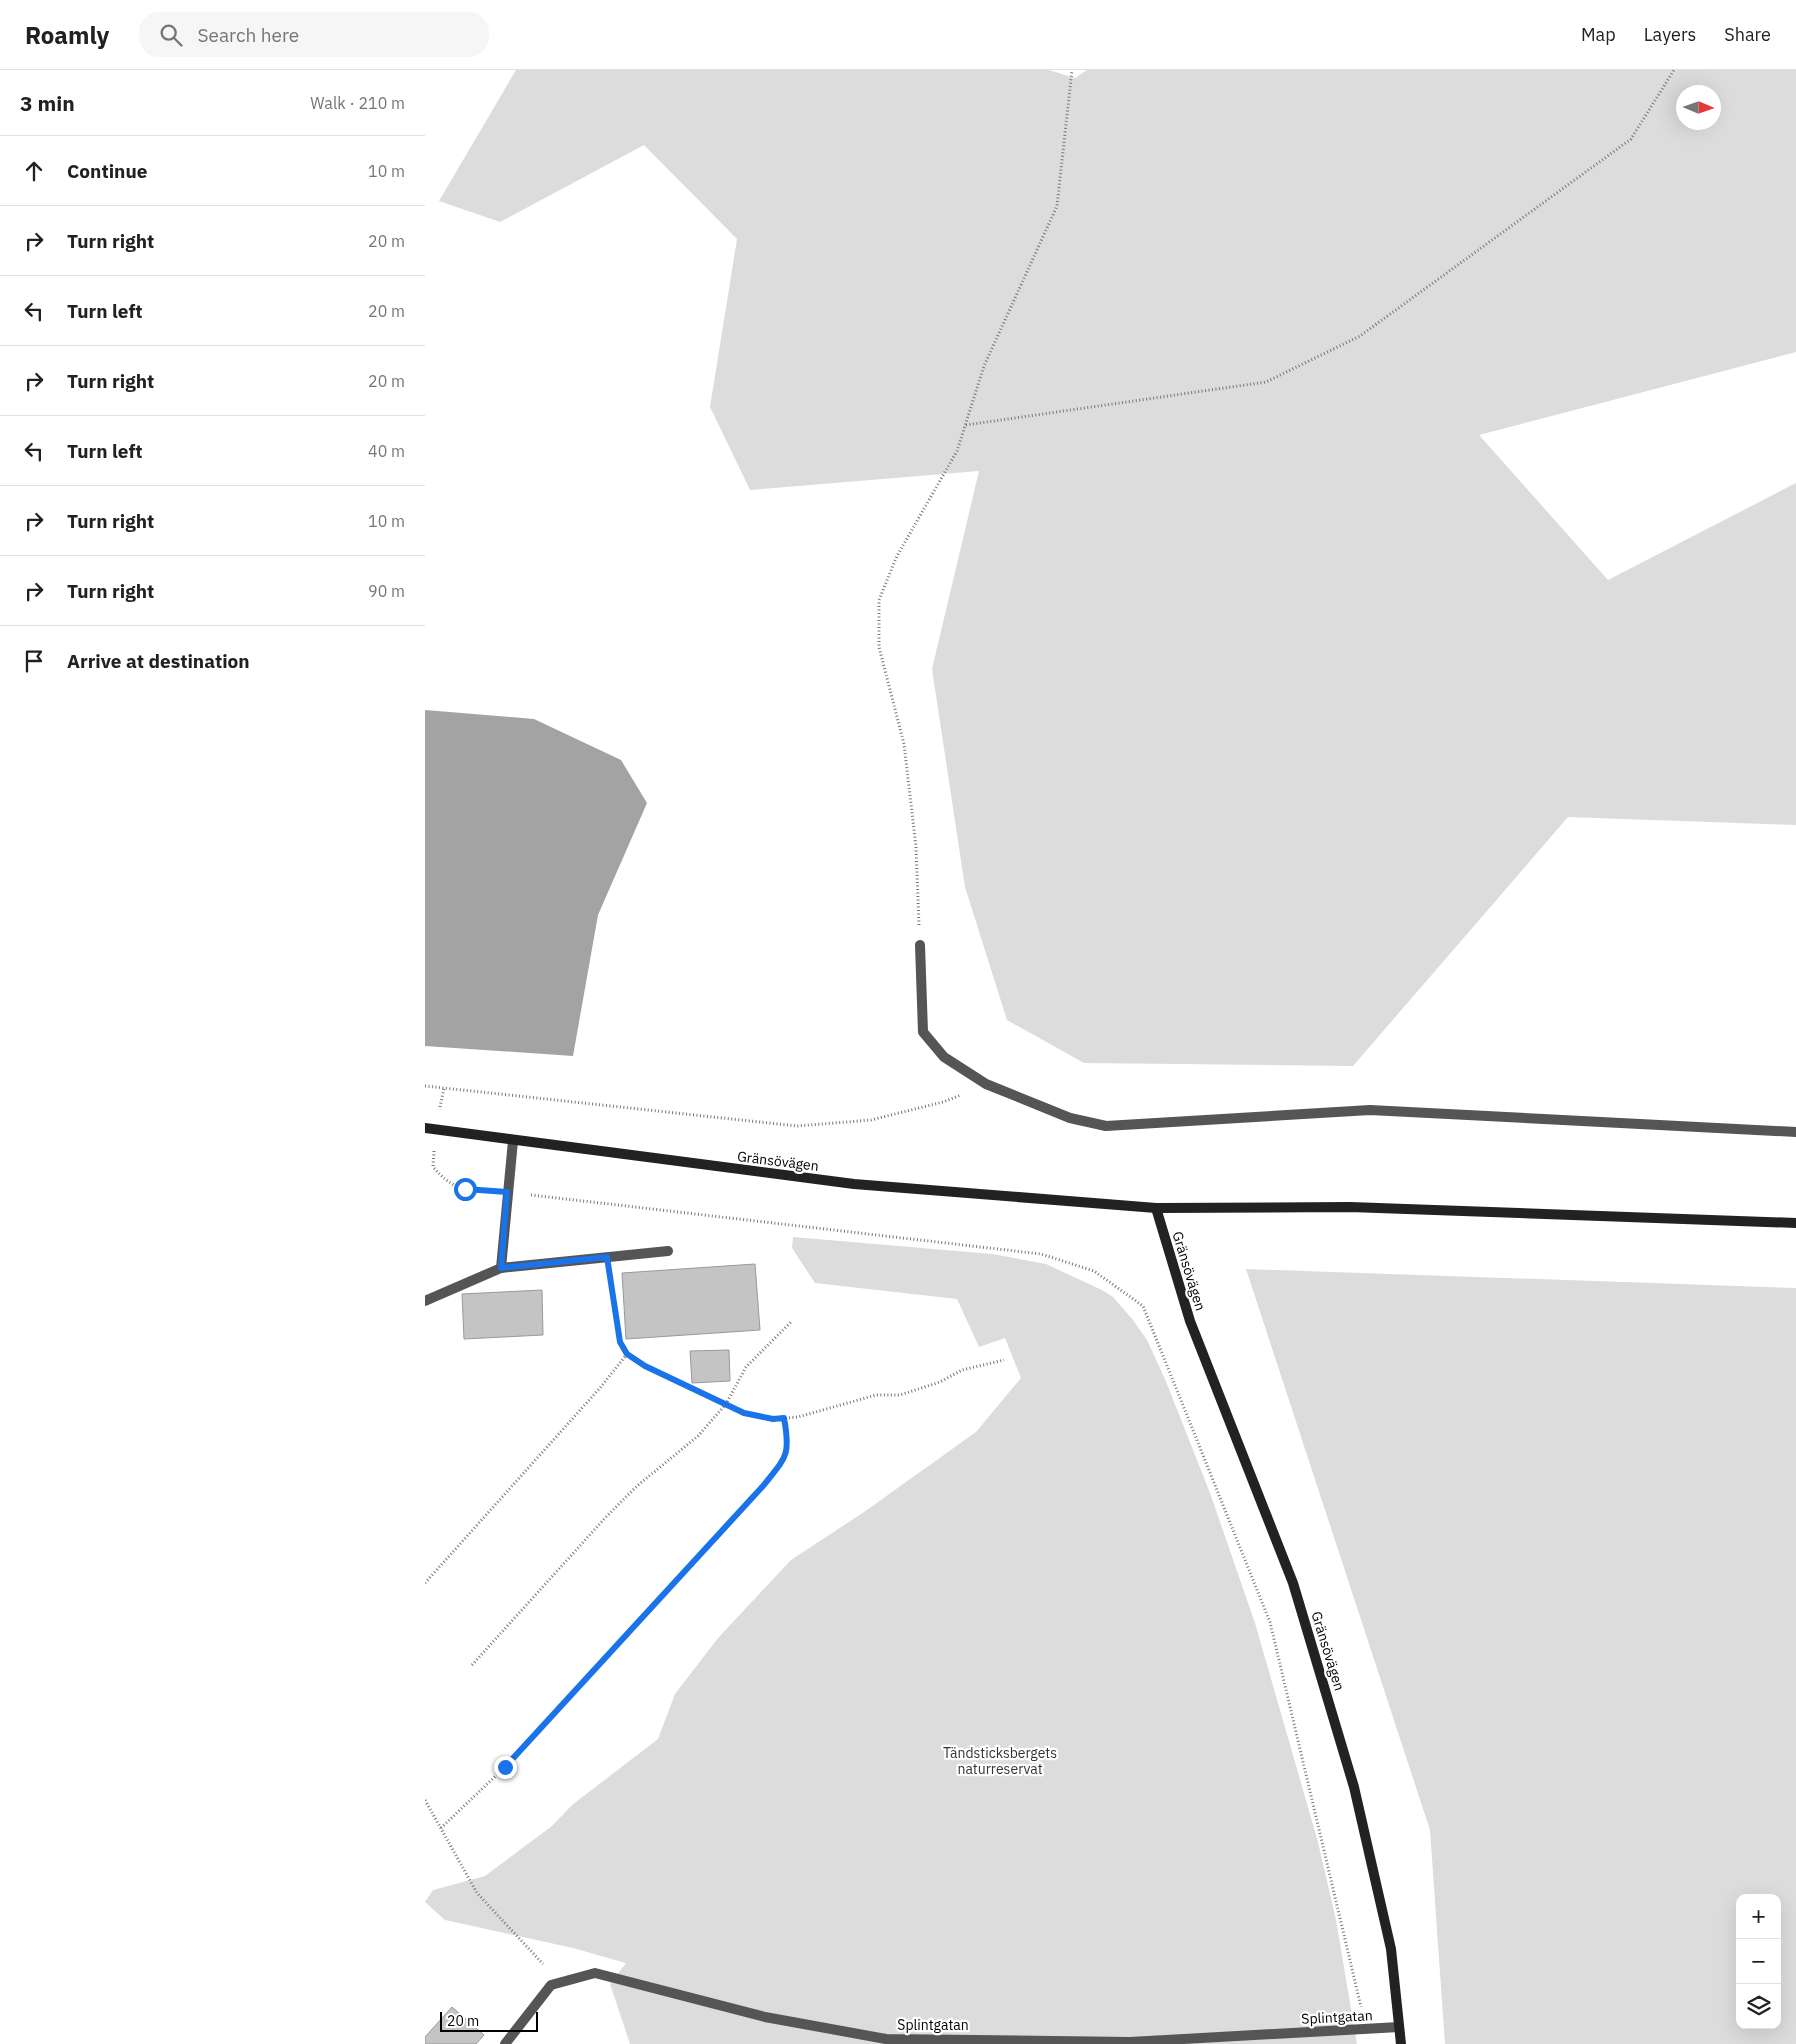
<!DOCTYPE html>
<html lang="en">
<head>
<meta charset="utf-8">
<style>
	body { margin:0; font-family:"IBM Plex Sans",sans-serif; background:#f6f6f6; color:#202124 }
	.controls { position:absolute; right:15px; bottom:15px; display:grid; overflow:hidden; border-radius:10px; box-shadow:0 5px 20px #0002 }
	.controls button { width:45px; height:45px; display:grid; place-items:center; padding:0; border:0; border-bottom:1px solid #e0e0e0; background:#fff; color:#202124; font:25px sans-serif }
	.compass { position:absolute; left:1251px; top:15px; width:45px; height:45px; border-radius:50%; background:#fff; box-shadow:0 5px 20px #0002; rotate:92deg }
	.scale { position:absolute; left:15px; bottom:12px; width:98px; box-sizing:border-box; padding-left:5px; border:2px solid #000; border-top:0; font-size:14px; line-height:18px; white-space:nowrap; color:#000; -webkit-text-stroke:4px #fff; paint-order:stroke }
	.stop { position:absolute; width:15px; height:15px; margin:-11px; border:4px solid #1a73e8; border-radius:50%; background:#fff }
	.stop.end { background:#1a73e8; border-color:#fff; box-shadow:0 1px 5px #0008 }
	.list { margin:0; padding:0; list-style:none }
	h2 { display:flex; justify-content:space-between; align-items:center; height:65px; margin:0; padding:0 20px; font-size:21px }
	h2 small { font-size:16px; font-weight:400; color:#757577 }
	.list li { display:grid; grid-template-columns:32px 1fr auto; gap:15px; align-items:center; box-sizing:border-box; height:70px; padding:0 20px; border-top:1px solid #e0e0e0 }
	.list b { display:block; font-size:19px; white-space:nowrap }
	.list em { font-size:16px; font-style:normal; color:#757577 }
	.icon { flex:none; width:28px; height:28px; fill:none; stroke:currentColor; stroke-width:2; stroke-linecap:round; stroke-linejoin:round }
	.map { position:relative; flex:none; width:1371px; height:1974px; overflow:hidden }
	header { display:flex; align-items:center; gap:30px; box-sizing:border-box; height:70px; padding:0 25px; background:#fff; border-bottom:1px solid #e0e0e0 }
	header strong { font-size:24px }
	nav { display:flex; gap:28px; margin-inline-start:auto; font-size:18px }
	.search { width:350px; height:45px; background:#f6f6f6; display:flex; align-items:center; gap:12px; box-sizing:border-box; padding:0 18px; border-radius:20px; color:#757577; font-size:19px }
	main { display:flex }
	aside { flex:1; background:#fff }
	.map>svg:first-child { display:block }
	.green { fill:#dcdcdc; fill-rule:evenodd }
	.water { fill:#a3a3a3 }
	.building { fill:#c4c4c4; stroke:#999 }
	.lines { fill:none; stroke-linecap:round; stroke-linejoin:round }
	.path { stroke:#777; stroke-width:3; stroke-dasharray:1 2.5; stroke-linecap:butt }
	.lane { stroke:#555; stroke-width:10 }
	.street { stroke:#555; stroke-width:10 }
	.secondary { stroke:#222; stroke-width:10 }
	.route { stroke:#1a73e8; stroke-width:6 }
	.labels { text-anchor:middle; stroke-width:4.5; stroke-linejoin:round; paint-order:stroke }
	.street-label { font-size:14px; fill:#000; stroke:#fff }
	.park-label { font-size:14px; fill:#333; stroke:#fff }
</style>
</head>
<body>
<header>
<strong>Roamly</strong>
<div class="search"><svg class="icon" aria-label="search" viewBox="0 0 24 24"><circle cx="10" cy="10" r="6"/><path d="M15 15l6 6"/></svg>Search here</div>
<nav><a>Map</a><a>Layers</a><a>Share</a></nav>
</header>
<main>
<aside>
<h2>3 min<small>Walk · 210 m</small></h2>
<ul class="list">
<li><svg class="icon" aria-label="ahead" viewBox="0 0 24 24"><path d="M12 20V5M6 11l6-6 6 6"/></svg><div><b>Continue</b></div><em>10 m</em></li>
<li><svg class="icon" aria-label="right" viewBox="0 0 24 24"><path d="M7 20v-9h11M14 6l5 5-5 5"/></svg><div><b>Turn right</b></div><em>20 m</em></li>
<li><svg class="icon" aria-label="left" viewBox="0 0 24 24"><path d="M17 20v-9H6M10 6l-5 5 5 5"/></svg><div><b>Turn left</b></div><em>20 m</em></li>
<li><svg class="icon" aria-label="right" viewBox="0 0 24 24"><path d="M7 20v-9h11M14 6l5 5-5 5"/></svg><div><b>Turn right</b></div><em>20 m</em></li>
<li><svg class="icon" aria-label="left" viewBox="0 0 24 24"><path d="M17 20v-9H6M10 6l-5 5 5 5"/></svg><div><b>Turn left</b></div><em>40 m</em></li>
<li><svg class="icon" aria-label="right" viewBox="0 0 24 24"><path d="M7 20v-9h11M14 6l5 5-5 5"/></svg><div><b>Turn right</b></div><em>10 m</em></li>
<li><svg class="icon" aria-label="right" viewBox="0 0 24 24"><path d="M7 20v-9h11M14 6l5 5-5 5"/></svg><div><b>Turn right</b></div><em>90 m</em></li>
<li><svg class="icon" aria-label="arrive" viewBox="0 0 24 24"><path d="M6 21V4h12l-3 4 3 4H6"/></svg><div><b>Arrive at destination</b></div></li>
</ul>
</aside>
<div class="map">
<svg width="1371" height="1974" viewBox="0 0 1371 1974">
	<rect width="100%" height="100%" fill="#fff"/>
	<!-- green -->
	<g class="green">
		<path d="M91,0H624L650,8L662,0H1371V282L1054,365L1183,510L1371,413V755L1143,747L928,996L659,993L582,950L540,817L507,599L554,401L325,420L285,337L312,169L219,75L75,152L14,131ZM1258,22H1288V52H1258Z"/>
		<path d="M368,1167L567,1184L621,1194L677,1220L688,1227L708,1250L722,1270L740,1309L785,1423L830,1553L893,1772L911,1850L932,1974H205L185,1914L201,1893L148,1878L20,1850L0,1832L8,1820L60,1806L127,1756L147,1735L233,1669L250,1624L293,1568L366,1490L439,1442L551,1362L596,1308L580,1268L554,1277L532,1229L390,1213L367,1178Z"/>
		<path d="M821,1199L1371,1218V1974H1020L1005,1760ZM1315,1828H1352V1955H1315Z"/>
	</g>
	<!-- water -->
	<path class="water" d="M0,640L109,649L196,690L222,733L173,845L148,986L0,976Z"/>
	<!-- building -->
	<g class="building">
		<path d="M330,1194L335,1260L201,1269L197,1203Z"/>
		<path d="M117,1220L118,1265L39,1269L37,1224Z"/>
		<path d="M304,1280L305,1311L267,1313L265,1281Z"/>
		<path d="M27,1937L59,1965L51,1974H0V1967Z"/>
	</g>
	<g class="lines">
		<!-- path -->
		<g class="path">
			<path d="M541,355L841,312L935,266L1206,69L1249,0"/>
			<path d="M494,855L491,777L479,674L454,577V530L472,486L532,381L559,296L632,136L647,0"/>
			<path d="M0,1016L372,1056L446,1050L518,1032L536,1025"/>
			<path d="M15,1037L19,1018"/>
			<path d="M9,1081L8,1097C27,1118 34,1119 62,1121"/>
			<path d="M106,1125L616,1184L669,1201L718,1236L845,1552L936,1937"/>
			<path d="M185,1208L195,1272L202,1284L220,1296L319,1343L348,1349L373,1347L451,1325H475L515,1312L537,1300L579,1290"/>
			<path d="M0,1513L175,1318L202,1284"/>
			<path d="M47,1595L181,1447L212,1416L273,1366L301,1334L321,1297L366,1252"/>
			<path d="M0,1730L52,1823L118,1894"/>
			<path d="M16,1758L80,1697L338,1416C361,1387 366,1386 359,1348"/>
		</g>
		<!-- lane -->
		<g class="lane">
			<path d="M495,875L498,962L519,987L561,1014L645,1048L681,1056L945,1040L1371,1062"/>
			<path d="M76,1198L243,1181"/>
			<path d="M0,1231L76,1198L88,1071"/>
		</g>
		<!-- street -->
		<path class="street" d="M80,1974L126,1915L170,1903L340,1947L461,1969L705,1972L974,1957"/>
		<!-- secondary -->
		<g class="secondary">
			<path d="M0,1058L429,1114L731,1138L925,1137L1371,1153"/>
			<path d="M731,1138L765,1251L868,1513L929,1717L966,1879L976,1974"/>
		</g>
	</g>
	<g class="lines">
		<!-- route -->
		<path class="route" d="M40,1119L82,1122L76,1198L182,1187L195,1272L202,1284L220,1296L319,1343L348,1349L359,1348C366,1386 361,1387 338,1416L80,1697"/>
	</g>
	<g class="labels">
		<!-- street labels -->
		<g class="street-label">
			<text transform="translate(353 1091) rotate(7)" y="5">Gränsövägen</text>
			<text transform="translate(764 1201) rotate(73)" y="5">Gränsövägen</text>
			<text transform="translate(903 1581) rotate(73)" y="5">Gränsövägen</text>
			<text transform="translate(912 1947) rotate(-3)" y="5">Splintgatan</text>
			<text x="508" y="1960">Splintgatan</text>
		</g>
		<!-- park labels -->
		<g class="park-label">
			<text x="575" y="1688">Tändsticksbergets<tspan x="575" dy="16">naturreservat</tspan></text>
		</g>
	</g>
</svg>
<div class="controls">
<button>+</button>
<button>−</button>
<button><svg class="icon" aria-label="layers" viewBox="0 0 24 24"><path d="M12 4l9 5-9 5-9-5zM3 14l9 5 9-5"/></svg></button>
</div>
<svg class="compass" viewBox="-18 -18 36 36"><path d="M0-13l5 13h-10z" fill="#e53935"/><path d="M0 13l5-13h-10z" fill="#757577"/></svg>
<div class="scale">20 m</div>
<div class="stop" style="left:40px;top:1119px"></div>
<div class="stop end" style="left:80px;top:1697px"></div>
</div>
</main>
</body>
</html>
